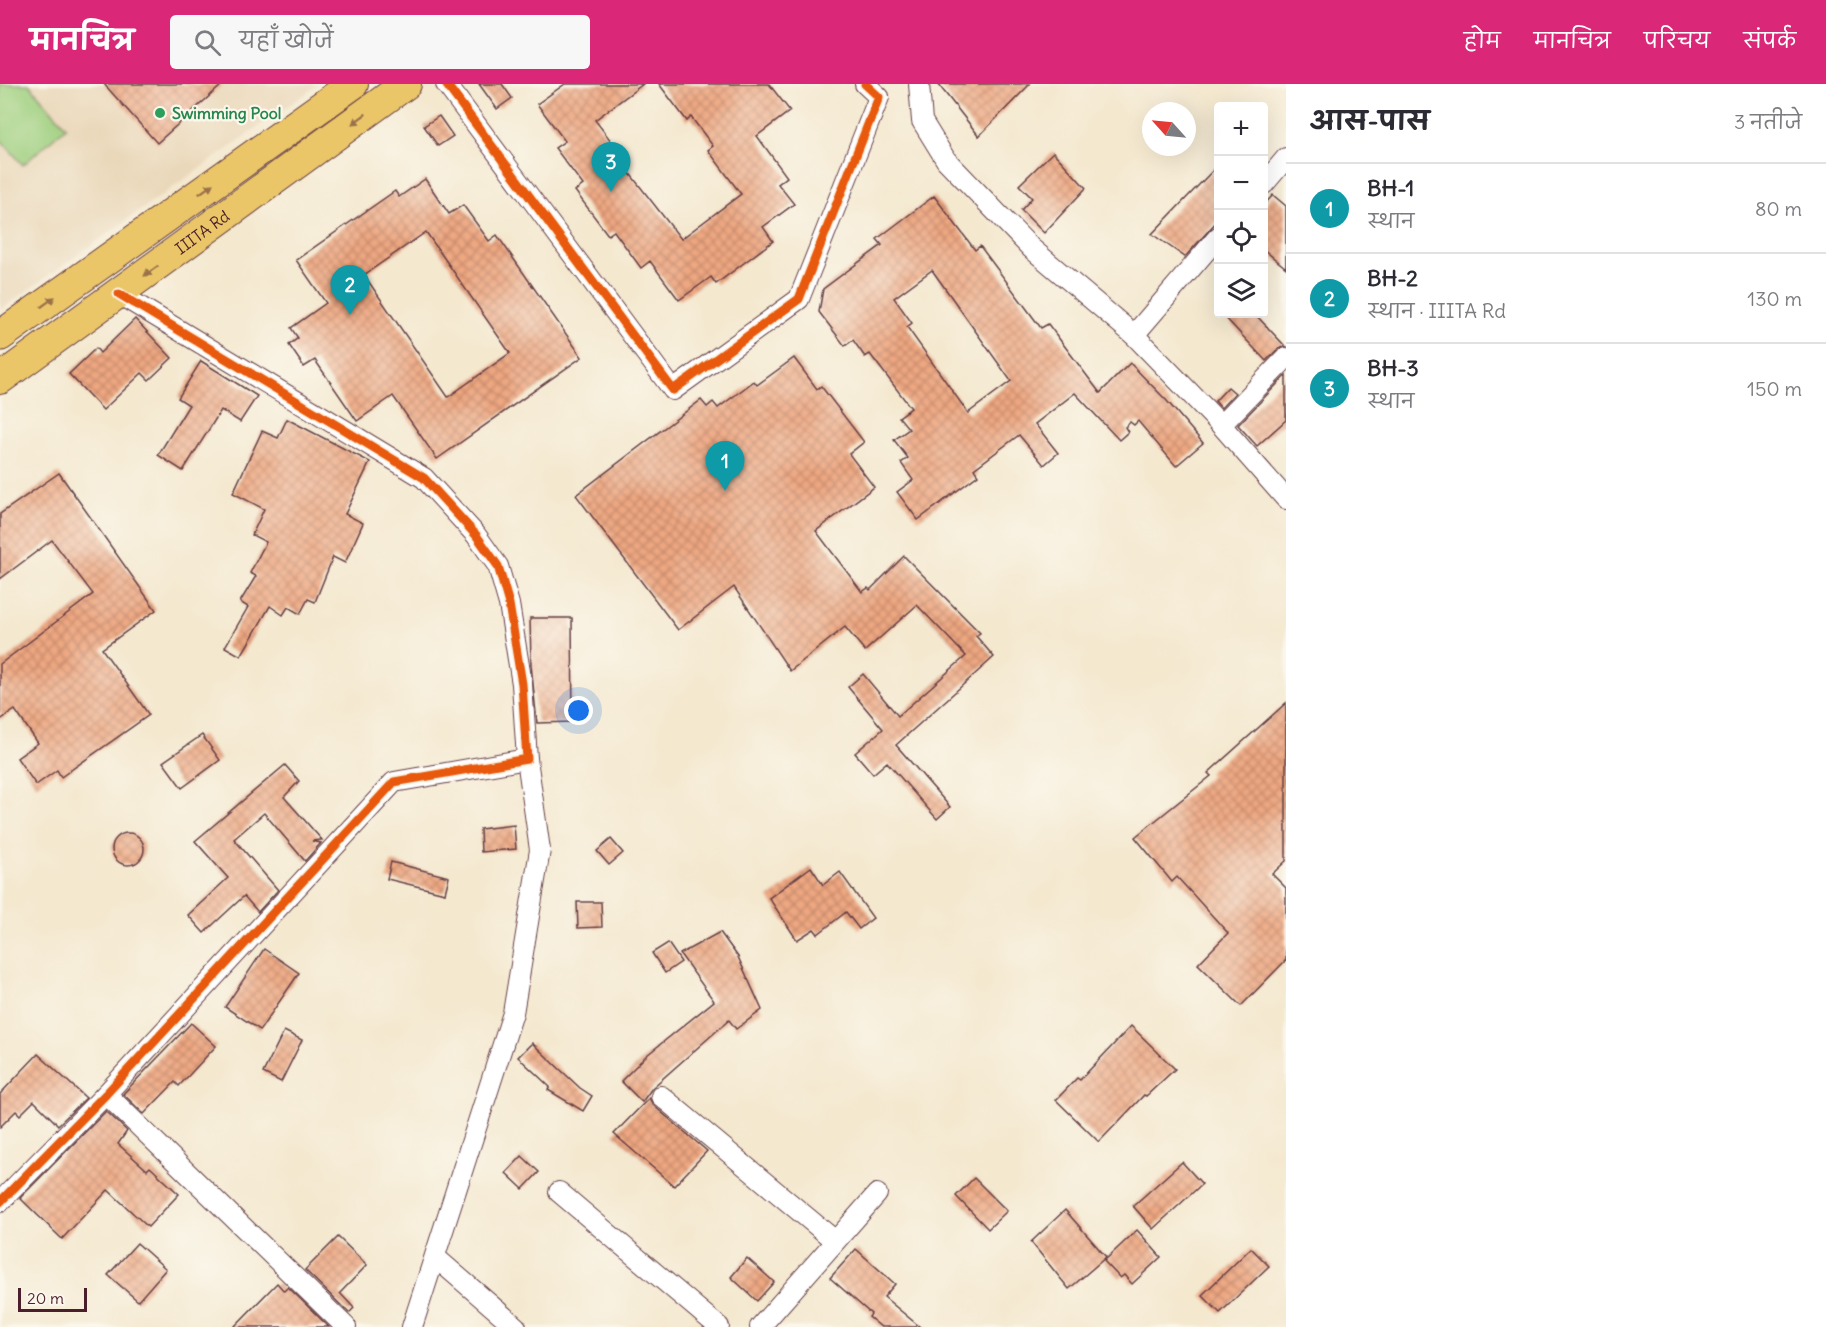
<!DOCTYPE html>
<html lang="hi">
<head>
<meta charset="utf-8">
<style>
	body { margin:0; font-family:Delius,"Playpen Sans Deva",sans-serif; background:#f7f7f7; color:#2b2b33 }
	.controls { position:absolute; right:18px; top:18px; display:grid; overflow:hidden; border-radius:6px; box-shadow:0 6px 24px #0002 }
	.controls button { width:54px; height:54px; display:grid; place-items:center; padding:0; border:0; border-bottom:2px solid #e1e1e2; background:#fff; color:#2b2b33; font:30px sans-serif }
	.compass { position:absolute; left:1142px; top:18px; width:54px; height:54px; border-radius:50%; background:#fff; box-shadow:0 6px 24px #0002; rotate:297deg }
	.scale { position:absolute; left:18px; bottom:15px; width:69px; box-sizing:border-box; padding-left:6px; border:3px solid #4a1f2b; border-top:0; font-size:16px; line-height:21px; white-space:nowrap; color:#4a1f2b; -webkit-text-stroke:4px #fbf7ec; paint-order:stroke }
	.you { position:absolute; left:579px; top:627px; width:21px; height:21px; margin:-15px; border:4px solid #fff; border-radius:50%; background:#1a73e8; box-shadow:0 0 0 9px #1a73e833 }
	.badge { display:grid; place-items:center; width:39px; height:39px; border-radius:50%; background:#db2777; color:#fff; font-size:20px; font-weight:700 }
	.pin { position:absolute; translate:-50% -50px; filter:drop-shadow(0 2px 3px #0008) }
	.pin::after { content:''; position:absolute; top:32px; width:21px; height:18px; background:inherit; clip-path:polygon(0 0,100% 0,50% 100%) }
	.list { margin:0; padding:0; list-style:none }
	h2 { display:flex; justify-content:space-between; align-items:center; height:78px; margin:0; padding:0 24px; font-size:26px }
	h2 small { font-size:20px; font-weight:400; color:#7c7c81 }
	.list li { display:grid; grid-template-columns:39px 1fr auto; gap:18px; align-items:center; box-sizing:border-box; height:90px; padding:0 24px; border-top:2px solid #e1e1e2 }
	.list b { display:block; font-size:22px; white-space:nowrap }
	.list p { margin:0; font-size:20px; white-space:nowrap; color:#7c7c81 }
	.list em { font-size:20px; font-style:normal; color:#7c7c81 }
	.icon { flex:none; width:33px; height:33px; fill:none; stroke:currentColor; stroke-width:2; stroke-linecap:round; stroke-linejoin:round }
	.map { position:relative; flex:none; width:1286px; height:1243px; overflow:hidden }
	header { display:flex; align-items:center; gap:36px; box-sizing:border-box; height:84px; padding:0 30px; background:#db2777; color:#fff }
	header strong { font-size:28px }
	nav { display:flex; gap:33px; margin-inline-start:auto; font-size:21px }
	.search { width:420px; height:54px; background:#f7f7f7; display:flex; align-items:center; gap:15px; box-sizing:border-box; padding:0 21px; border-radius:6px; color:#7c7c81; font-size:22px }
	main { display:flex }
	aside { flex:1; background:#fff }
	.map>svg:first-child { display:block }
	.built { fill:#ead8ba }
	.garden { fill:#9ecf7e; stroke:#747754; stroke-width:1.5 }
	.building { fill:url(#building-cross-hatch); fill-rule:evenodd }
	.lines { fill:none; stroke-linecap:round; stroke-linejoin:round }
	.minor-casing { stroke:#643d44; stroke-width:22 }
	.primary-casing { stroke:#643d44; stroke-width:32 }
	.minor { stroke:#fff; stroke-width:20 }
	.primary { stroke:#ebc669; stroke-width:30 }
	.cycleway-casing { stroke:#fbf7ec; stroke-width:13 }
	.cycleway { stroke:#e8590c; stroke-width:9 }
	.oneway { fill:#9a724a }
	.leisure-dot { fill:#2e9e5b; stroke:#fbf7ec; stroke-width:2 }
	.labels { text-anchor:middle; stroke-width:4.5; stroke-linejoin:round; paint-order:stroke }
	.leisure-label { font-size:16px; font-weight:bold; fill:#27864d; stroke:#fbf7ec; text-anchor:start }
	.street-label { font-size:16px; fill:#4a1f2b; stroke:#fbf7ec }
</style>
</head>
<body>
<header>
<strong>मानचित्र</strong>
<div class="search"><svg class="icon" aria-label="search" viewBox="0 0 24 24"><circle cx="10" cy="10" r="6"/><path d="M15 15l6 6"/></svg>यहाँ खोजें</div>
<nav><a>होम</a><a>मानचित्र</a><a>परिचय</a><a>संपर्क</a></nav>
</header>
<main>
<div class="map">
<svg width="1286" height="1243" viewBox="0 0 1286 1243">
	<defs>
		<pattern id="building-cross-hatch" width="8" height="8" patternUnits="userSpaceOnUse" patternTransform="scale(1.5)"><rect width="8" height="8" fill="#eea781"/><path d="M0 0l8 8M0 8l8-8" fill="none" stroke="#c3876a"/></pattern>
	</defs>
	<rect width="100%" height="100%" fill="#fbf7ec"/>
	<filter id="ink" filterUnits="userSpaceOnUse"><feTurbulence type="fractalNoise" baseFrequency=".0167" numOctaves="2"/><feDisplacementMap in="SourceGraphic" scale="12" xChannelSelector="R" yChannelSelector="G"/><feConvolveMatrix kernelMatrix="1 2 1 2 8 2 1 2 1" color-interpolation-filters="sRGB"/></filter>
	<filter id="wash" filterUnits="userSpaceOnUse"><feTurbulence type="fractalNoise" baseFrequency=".008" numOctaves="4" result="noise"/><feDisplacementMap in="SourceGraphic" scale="24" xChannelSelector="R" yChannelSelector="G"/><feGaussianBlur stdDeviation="1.35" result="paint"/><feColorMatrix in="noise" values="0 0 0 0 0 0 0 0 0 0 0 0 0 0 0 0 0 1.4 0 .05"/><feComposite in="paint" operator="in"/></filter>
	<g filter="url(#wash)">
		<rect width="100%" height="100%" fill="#f4e8cf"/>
		<!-- built -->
		<path class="built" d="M0,0H319L0,226Z"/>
		<!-- garden -->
		<path class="garden" d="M0,0H29L66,43L23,81L0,55Z"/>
		<g id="blocks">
			<!-- building -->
			<g class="building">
				<path d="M104,0H223L157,59Z"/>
				<path d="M479,0H502L512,14L497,25Z"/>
				<path d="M565,0H643L595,36L621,70L617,73L681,155L741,110L708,66L713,62L691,33L687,37L659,0H769L790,27L757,52L787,93L778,100L794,120L763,143L773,157L716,200L711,193L679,216L650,177L641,184L614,147L608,151L575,107L583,101L555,64L565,57L537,20Z"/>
				<path d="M938,0H1030L979,52Z"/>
				<path d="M439,32L453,52L438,62L424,42Z"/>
				<path d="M1053,68L1086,104L1044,149L1021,126L1032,114L1019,101Z"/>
				<path d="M1218,81V136L1185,173L1152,150Z"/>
				<path d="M425,95L449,130L463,121L489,157L497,151L582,273L437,375L393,312L357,337L315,276L304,283L289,261L298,254L291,244L326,219L296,176L395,107L399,113ZM426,148L510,269L448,313L364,191Z"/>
				<path d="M1273,111L1286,122V184L1263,165V122Z"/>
				<path d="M934,112L975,166L980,162L1041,244L1048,240L1100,309L1130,279L1167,317L1203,359L1176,382L1138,337L1134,341L1130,338L1125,343L1128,348L1119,356L1075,309L1035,340L1058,369L1044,381L1019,351L974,385L978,391L918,436L897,408L913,396L901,379L908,374L894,356L909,345L899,333L911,324L870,270L865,273L853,256L845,262L819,228L823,205L882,161L877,155ZM932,186L1011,297L968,329L907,243L912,239L894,214Z"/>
				<path d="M1222,230H1255L1285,262L1278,265L1266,277Z"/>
				<path d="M135,235L172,274L149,296L142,289L103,326L69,290L96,264L100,269Z"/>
				<path d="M794,274L817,305L821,302L864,358L849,370L874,403L816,447L862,508L868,504L870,506L904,472L980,549L976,552L994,573L896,661L950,723L937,735L887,678L873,690L855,669L883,645L848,603L863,590L898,632L966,572L917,521L865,567L845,543L790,587L734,503L678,546L576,411L701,316L707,323L713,318L718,324L754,297L757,301Z"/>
				<path d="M201,277L257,312L240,338L221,326L183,387L158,371L189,321L178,314Z"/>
				<path d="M1286,291V336L1257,362L1238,341Z"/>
				<path d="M1228,303L1235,309L1221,324L1215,317Z"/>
				<path d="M287,335L370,378L345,430L363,439L345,479L333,473L315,518L308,515L300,530L288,523L283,531L270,522L241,572L225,563L248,523L240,518L256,492L250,489L266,458L252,451L264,425L233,409L262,347L278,354Z"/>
				<path d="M59,389L156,526L102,565L149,631L61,693L57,686L36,701L17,674L38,659L15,626L0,636V580L93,510L52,456L0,495V430Z"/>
				<path d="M530,534H572L573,638L537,639L531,580Z"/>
				<path d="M1286,619V777L1272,790L1286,804V876L1241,922L1198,880L1228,849L1177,793L1172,798L1135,753L1211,692L1208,689Z"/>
				<path d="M202,651L220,676L182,704L163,678Z"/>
				<path d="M285,681L299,697L284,713L322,756L312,757L321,759L305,777L264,729L234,755L278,806L258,828L244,812L204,849L188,831L228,794L195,757Z"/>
				<path d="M514,741L516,765L481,768L480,745Z"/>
				<circle cx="128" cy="765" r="16"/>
				<path d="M611,755L623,769L609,781L597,767Z"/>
				<path d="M391,778L449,793L445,809L387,795Z"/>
				<path d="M811,783L823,801L840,788L873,834L859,845L846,828L818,850L814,845L797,856L769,814Z"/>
				<path d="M577,818H601L602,843L578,844Z"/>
				<path d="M720,848L738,873L762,926L736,945L729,936L652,1004L642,1018L621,997L647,971L714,917L680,870Z"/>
				<path d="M668,859L681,878L665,889L652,869Z"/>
				<path d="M264,865L299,889L260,946L225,923Z"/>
				<path d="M191,939L216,962L179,1002L175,998L144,1030L123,1010Z"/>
				<path d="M1131,942L1175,985L1146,1012L1144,1011L1099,1058L1056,1016L1077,994L1080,996Z"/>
				<path d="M284,947L302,956L281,998L263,989Z"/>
				<path d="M532,959L580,1004L592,1012L583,1027L548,1006L550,1003L518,973Z"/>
				<path d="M38,970L86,1014L58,1041L34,1017L20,1031L16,1027L0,1043V1010Z"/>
				<path d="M649,1014L653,1021L707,1067L674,1102L614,1050Z"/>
				<path d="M106,1027L127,1047L118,1060L147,1086L150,1083L179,1110L148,1143L108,1106L62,1155L20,1114Z"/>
				<path d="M522,1072L539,1088L523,1105L506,1089Z"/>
				<path d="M1182,1078L1202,1100L1153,1145L1133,1122Z"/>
				<path d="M974,1094L1007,1127L988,1145L956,1112Z"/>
				<path d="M1065,1126L1106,1173L1069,1205L1031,1158Z"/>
				<path d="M1137,1146L1161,1173L1132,1200L1124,1191L1120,1194L1104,1177Z"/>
				<path d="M338,1153L367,1181L340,1209L354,1224L349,1229L305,1186Z"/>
				<path d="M137,1159L166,1185L138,1217L108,1191Z"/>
				<path d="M1251,1164L1269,1182L1220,1229L1202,1211Z"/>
				<path d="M856,1165L895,1200L884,1213L920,1243H881L869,1233L871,1230L830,1194Z"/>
				<path d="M747,1174L774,1198L757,1217L731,1193Z"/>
				<path d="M277,1199L284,1207L288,1203L329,1243H234Z"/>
			</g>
		</g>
	</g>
	<g filter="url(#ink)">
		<use href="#blocks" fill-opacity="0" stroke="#643d44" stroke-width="1.5"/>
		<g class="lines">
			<!-- minor casing -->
			<g class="minor-casing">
				<g id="minor">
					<path d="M446,0L673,306L799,215L879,13L865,0"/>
					<path d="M919,0L922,37L946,76L1031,164L1134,251L1221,341L1286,415"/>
					<path d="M1264,100L1286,74"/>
					<path d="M1134,251L1218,153"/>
					<path d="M1221,341L1286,274"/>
					<path d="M106,1010L346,1243"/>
					<path d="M661,1012L834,1156"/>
					<path d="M559,1108L719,1243"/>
					<path d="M0,1118L106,1010L394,698L527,675L522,600L509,520L498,482L476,451L424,394L119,210"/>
					<path d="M435,1173L516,1243"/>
					<path d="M412,1243L513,929L540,766L527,675"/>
					<path d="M760,1243L877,1110"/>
				</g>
			</g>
			<!-- primary casing -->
			<g class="primary-casing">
				<g id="primary">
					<path d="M0,252L353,0"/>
					<path id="s1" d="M0,295L406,0"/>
				</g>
			</g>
			<!-- minor -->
			<use href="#minor" class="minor"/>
			<!-- primary -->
			<use href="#primary" class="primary"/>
			<!-- cycleway casing -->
			<g class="cycleway-casing">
				<g id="cycleway">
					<path d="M446,0L673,306L799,215L879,13L865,0"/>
					<path d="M0,1118L106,1010L394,698L527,675L522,600L509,520L498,482L476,451L424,394L119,210"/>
				</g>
			</g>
			<!-- cycleway -->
			<use href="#cycleway" class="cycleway"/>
		</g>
		<!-- one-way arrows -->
		<defs><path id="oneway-solid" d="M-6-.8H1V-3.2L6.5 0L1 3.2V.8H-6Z" transform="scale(1.5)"/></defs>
		<g class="oneway">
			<use href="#oneway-solid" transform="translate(359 35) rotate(144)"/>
			<use href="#oneway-solid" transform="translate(206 105) rotate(-36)"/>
			<use href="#oneway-solid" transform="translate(151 187) rotate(144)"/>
			<use href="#oneway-solid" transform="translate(48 218) rotate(-36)"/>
		</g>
	</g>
	<!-- markers -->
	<circle class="leisure-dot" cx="160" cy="29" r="6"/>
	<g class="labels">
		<!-- leisure labels -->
		<g class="leisure-label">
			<text x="172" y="35">Swimming Pool</text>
		</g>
		<!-- street labels -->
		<g class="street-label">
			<text dy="6" stroke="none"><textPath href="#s1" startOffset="250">IIITA Rd</textPath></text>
		</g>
	</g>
</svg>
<div class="controls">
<button>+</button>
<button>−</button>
<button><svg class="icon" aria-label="locate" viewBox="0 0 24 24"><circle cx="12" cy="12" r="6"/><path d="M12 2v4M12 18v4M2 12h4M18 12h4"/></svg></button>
<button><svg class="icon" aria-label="layers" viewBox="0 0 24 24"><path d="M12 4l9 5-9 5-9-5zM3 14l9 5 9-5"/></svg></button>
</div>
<svg class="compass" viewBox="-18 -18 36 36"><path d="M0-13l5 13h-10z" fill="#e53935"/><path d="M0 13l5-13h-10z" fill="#7c7c81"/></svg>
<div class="scale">20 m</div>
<div class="you"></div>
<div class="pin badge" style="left:725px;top:407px;background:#0f9aa8">1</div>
<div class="pin badge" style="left:350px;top:231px;background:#0f9aa8">2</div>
<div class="pin badge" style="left:611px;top:108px;background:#0f9aa8">3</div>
</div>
<aside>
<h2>आस-पास<small>3 नतीजे</small></h2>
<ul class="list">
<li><span class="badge" style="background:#0f9aa8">1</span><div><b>BH-1</b><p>स्थान</p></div><em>80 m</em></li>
<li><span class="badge" style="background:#0f9aa8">2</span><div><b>BH-2</b><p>स्थान · IIITA Rd</p></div><em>130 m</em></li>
<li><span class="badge" style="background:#0f9aa8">3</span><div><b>BH-3</b><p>स्थान</p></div><em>150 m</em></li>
</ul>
</aside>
</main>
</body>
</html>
